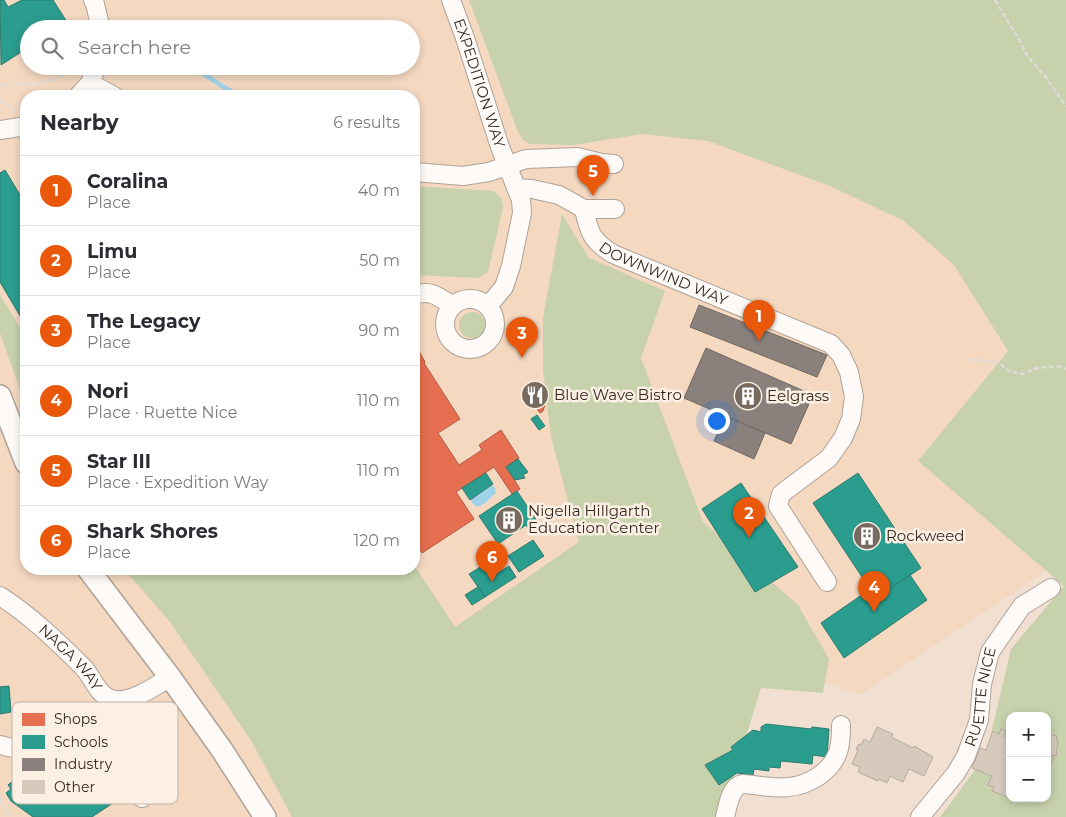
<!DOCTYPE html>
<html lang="en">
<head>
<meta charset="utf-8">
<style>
	body { margin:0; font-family:Montserrat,sans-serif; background:#f2f2f3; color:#2b2b33 }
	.controls { position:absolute; right:15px; bottom:15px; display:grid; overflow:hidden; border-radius:10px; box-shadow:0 2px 8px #0003 }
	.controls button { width:45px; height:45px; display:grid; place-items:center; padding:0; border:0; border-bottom:1px solid #e1e1e2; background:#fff; color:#2b2b33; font:25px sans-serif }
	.you { position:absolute; left:716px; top:420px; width:18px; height:18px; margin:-12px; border:4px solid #fff; border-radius:50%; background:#1a73e8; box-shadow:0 0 0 8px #1a73e833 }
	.badge { display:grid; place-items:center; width:32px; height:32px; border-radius:50%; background:#ea580c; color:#fff; font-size:16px; font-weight:700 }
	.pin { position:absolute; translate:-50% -41px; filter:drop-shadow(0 1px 2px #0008) }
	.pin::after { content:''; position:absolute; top:26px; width:18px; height:15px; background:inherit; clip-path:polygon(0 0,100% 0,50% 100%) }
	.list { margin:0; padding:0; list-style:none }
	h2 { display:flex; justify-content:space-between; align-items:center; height:65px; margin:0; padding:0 20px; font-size:21px }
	h2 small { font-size:16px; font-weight:400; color:#7c7c81 }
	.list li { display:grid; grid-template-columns:32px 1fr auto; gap:15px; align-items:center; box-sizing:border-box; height:70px; padding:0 20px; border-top:1px solid #e1e1e2 }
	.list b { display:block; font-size:19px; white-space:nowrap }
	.list p { margin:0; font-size:16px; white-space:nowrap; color:#7c7c81 }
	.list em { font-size:16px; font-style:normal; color:#7c7c81 }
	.icon { flex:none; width:28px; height:28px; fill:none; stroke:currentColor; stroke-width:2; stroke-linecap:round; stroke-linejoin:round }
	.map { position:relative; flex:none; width:1066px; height:817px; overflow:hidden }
	.search { position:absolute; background:#fff; box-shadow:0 2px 8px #0003; left:20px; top:20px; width:400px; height:55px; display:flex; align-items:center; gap:12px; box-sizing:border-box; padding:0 18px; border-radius:28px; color:#7c7c81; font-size:19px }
	.panel { position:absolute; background:#fff; box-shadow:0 2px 8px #0003; left:20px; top:90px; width:400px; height:485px; border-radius:20px }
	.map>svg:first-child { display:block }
	.built { fill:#f4d8c0; fill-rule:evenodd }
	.green { fill:#c7d1ac; fill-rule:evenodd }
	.water { fill:#a0d3ea }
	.shops { fill:#e76f51; stroke:#b25a42 }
	.schools { fill:#2a9d8f; stroke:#2d7a6e }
	.industry { fill:#8a817c; stroke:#706760 }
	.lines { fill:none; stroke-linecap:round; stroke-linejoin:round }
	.stream { stroke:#a0d3ea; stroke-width:4.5 }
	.building { fill:#d6cabd; stroke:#b6aa9e }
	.minor-casing { stroke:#afa297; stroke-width:20 }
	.major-casing { stroke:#afa297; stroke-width:24 }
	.path { stroke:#e0dbd6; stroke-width:2.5; stroke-dasharray:5 2.5; stroke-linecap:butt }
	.minor { stroke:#fdfaf8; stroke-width:18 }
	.major { stroke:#fdfaf8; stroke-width:21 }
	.labels { text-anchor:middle; stroke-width:5; stroke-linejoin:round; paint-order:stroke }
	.street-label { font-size:15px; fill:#352a20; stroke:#fcf0e5 }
	.poi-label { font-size:15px; fill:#352a20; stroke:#fcf0e5; text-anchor:start }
	.key { fill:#fcf0e5; stroke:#c0b5aa; stroke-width:1 }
	.key-label { font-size:14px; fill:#352a20 }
</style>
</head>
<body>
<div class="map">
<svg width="1066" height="817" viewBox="0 0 1066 817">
	<rect width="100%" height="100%" fill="#f1e0d1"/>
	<!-- built -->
	<path class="built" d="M0,0H1066V558L860,695L814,678L754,675L708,817H0ZM29,29H411V66H29ZM26,96H414V569H26Z"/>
	<!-- green -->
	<g class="green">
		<path d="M469,0H1066V817H940L986,755L1011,649L1064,586L918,461L1008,351L954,265L904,221L830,186L708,141L642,134L574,145L530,144L523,140L518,132ZM1010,716H1047V798H1010Z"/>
		<path d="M414,186L494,191L501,198L503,207L488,272L478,278L414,275Z"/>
		<path d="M562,214L589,258L665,291L641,358L703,522L798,605L829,659L823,693L761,688L721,817H292L252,742L170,622L124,569H414V565L455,627L579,542L551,437L543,370V318Z"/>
		<path d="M0,295L26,337V407L0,333Z"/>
		<circle cx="472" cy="325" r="13"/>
	</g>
	<!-- water -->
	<g class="water">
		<circle cx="522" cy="330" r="10"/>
		<path d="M492,485L495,488L496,494H494C489,500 485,504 478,507L473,504L471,500L473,498Z"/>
	</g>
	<!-- shops -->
	<g class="shops">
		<path d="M414,342L425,362L424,363L460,419L438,433L459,465L482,450L479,445L501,430L519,458L506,467L520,489L512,494L494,467L456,492L474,519L422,553L414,540V517L416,515L414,510L418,507L415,503L420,499L415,490L418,488L414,481Z"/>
		<path d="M531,382L542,392V399L545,405L543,411L540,413L525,391L526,385Z"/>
	</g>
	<!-- schools -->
	<g class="schools">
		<path d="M0,0H4L8,7L22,0H53L67,22L57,29H29V47L1,65Z"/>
		<path d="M5,170L26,205V326L0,282V173Z"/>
		<path d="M537,415L545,426L539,430L531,419Z"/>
		<path d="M518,459L528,472L523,475L525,478L515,480L506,467Z"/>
		<path d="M486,473L493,484L470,500L462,488Z"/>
		<path d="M858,473L921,568L885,592L879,583L870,589L813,503Z"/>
		<path d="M741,483L798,567L755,592L702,509Z"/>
		<path d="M517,491L539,524L529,530L526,525L498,544L479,516Z"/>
		<path d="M533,540L544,556L519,572L508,556Z"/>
		<path d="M487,563L495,575L509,566L516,577L485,597L469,574Z"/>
		<path d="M910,575L927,600L844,658L821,623L879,583L885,592Z"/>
		<path d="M478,587L485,597L472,605L465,595Z"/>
		<path d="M9,686L11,712L0,714V687Z"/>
		<path d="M766,724L811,729L812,727L829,729L827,757L813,755L812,764L781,761L780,768L769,767V771L754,769L753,775L737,773L719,785L705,765L733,750L731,747L753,730L761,732V727Z"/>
		<path d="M28,768L44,793L70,775L75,782L83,776L91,789L95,786L98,790L106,785L116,801L92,817H33L11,801L6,793L11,789L8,785Z"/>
	</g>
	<!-- industry -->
	<g class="industry">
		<path d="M699,305L827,355L817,377L690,327Z"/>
		<path d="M706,348L813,395L791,444L684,398Z"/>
		<path d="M725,416L765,433L754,459L714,441Z"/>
	</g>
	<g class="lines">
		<!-- stream -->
		<path class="stream" d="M191,66L238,96"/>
	</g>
	<!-- building -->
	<g class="building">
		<path d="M877,727L893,734L891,737L913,748L914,746L933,757L924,776L909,769L903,782L890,776L887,783L879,779L878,781L858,772L860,767L852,764L858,750L856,749L859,744L861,745L864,739L870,742Z"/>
		<path d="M1001,729L1006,731L1004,736L1010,738V798L992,791L994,787L988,785L992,776L972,768L980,748L986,750L993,731L999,734Z"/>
		<path d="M1047,734L1057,736L1056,740H1058L1056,756L1051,755L1054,758L1047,773Z"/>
	</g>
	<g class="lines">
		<!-- minor casing -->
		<g class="minor-casing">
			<g id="minor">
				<path d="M93,0L95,4L101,29"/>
				<path id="s1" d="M451,0L465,38L500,147L521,200L522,213L511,266L504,287L488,306"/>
				<path d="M90,83L114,96"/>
				<path d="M78,96L90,83L97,66"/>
				<path d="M0,130L26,126"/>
				<path d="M414,172L463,176L489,172L526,159L577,157L602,163L614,164"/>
				<path d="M516,188L532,189L559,195L584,209H615"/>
				<path id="s2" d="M584,209C589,233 592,241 613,254L831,344L841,355L849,372L854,397L851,419L843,438L829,458L781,494L778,506L827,582"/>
				<path d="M414,295C431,289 439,297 453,306"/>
				<circle cx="470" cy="324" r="25"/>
				<path id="s3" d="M0,596C31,616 58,642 84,668C93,678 97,694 111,699C129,705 156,686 170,677"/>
				<path d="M0,745C38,755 98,759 128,784C133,788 137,794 142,798"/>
				<path d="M725,817C728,806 730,786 743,784C758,785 774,789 789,787C809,785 831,772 838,752C841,744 841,734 841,725"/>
				<path id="s4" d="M920,817L956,773L966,756L979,720L982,684L990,652L1022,606L1051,588"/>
			</g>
		</g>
		<!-- major casing -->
		<g class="major-casing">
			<g id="major">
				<path d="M0,396L26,463"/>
				<path d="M88,569L170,677L222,750L265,817"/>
			</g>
		</g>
		<!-- path -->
		<g class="path">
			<path d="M995,0L1020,41L1028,57L1045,76L1066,106"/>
			<path d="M0,85L40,83L55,79L78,68"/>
			<path d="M0,102L2,101L15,111"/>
			<path d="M971,359L992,362L1000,364L1011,372L1023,374L1037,368L1058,366L1066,369"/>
			<path d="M0,798L2,804L10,817"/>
		</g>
		<!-- minor -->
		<use href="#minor" class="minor"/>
		<!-- major -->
		<use href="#major" class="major"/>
	</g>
	<!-- icons -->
	<defs>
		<g id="restaurant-disc" transform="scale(1.4375)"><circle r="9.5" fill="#776a5e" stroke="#fcf0e5"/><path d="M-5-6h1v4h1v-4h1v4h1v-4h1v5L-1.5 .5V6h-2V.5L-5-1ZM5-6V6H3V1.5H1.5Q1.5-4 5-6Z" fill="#fff"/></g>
		<g id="building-disc" transform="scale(1.4375)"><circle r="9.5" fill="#776a5e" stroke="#fcf0e5"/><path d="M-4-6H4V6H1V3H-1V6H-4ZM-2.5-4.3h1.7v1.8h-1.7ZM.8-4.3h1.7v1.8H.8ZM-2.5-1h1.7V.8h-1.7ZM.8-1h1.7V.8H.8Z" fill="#fff"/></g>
	</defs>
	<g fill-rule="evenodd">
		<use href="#restaurant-disc" x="535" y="395"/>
		<use href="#building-disc" x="748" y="396"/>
		<use href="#building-disc" x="509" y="520"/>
		<use href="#building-disc" x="867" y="536"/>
	</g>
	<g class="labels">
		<!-- street labels -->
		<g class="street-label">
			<text dy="5" stroke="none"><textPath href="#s1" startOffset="88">EXPEDITION WAY</textPath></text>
			<text dy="5" stroke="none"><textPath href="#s2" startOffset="110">DOWNWIND WAY</textPath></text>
			<text dy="5" stroke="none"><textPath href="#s3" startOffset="94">NAGA WAY</textPath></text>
			<text dy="5" stroke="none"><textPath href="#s4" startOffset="138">RUETTE NICE</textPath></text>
		</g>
		<!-- poi labels -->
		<g class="poi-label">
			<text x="554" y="400">Blue Wave Bistro</text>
			<text x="767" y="401">Eelgrass</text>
			<text x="528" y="516">Nigella Hillgarth<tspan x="528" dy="17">Education Center</tspan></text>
			<text x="886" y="541">Rockweed</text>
		</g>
	</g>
	<!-- legend -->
	<rect x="12" y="702" width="166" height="102" rx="8" class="key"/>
	<rect x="22" y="713" width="23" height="13" fill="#e76f51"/>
	<rect x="22" y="735" width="23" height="14" fill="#2a9d8f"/>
	<rect x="22" y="758" width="23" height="13" fill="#8a817c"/>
	<rect x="22" y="780" width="23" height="14" fill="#d6cabd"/>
	<g class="key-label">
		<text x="54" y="724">Shops</text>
		<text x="54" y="747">Schools</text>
		<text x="54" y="769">Industry</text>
		<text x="54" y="792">Other</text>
	</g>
</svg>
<div class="controls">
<button>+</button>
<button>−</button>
</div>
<div class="you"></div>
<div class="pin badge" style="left:759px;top:341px">1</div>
<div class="pin badge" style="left:749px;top:538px">2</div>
<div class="pin badge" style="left:522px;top:358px">3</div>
<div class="pin badge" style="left:874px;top:612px">4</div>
<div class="pin badge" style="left:593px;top:196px">5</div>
<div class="pin badge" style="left:492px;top:582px">6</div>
<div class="search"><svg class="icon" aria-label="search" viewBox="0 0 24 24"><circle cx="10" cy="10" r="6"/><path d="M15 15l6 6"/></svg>Search here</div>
<section class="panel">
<h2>Nearby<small>6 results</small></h2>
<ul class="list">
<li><span class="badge">1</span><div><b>Coralina</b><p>Place</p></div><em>40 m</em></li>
<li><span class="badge">2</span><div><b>Limu</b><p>Place</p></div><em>50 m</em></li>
<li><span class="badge">3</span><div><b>The Legacy</b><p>Place</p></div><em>90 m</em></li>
<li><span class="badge">4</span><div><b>Nori</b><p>Place · Ruette Nice</p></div><em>110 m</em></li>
<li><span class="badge">5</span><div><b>Star III</b><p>Place · Expedition Way</p></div><em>110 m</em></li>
<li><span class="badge">6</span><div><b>Shark Shores</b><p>Place</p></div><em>120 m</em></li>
</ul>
</section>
</div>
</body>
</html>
